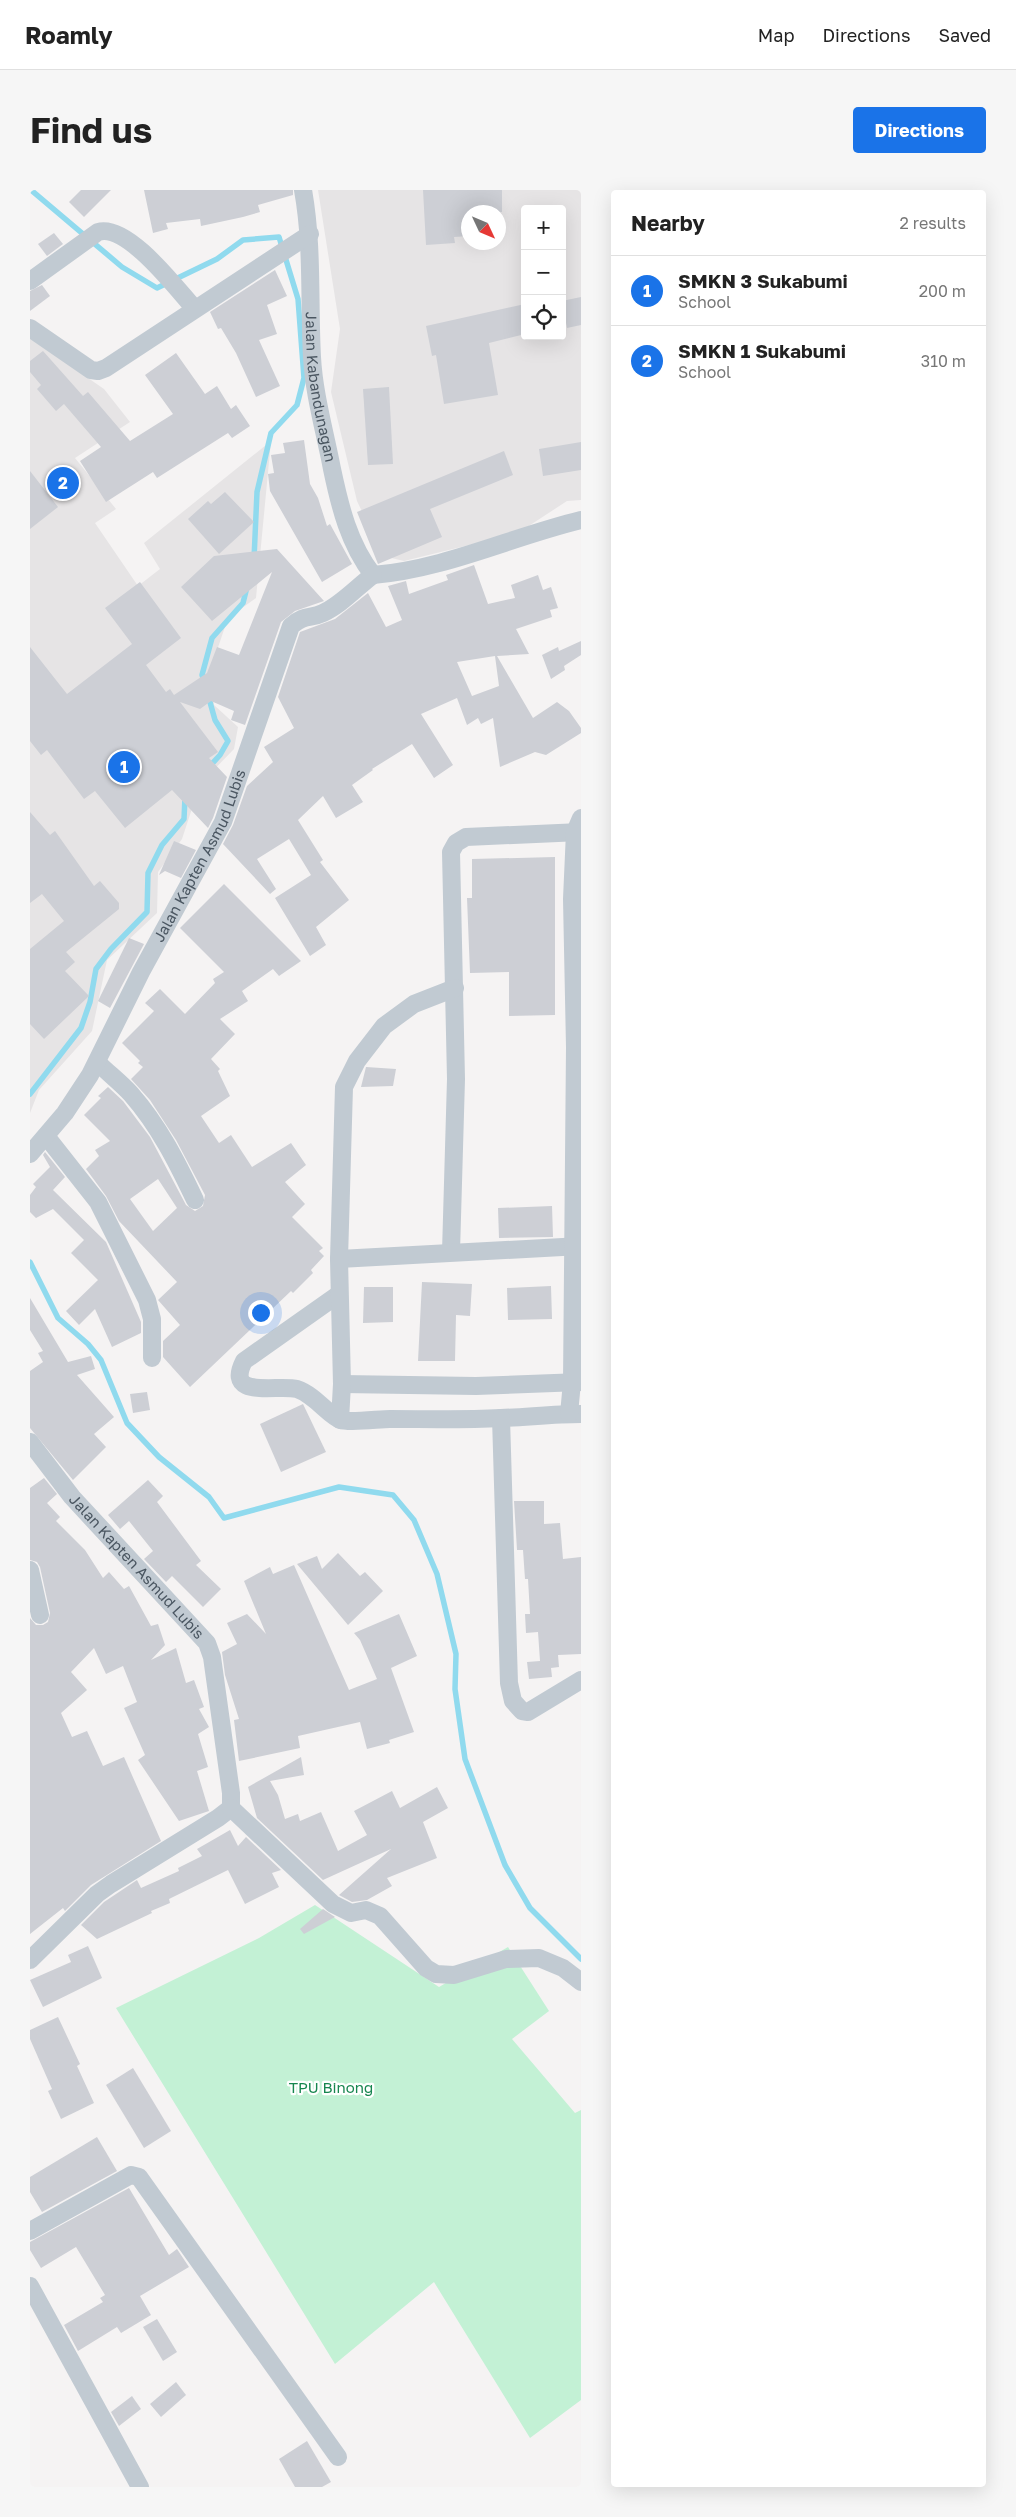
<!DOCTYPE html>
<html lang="en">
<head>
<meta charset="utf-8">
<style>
	body { margin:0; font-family:"Golos Text",sans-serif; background:#f6f6f6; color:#222 }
	.controls { position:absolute; right:15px; top:15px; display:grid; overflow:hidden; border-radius:5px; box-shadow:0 5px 20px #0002 }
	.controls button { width:45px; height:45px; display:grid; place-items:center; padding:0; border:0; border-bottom:1px solid #e0e0e0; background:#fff; color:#222; font:25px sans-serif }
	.compass { position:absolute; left:431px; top:15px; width:45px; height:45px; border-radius:50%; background:#fff; box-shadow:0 5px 20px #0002; rotate:134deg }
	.you { position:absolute; left:230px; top:1122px; width:18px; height:18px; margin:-12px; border:4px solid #fff; border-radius:50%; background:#1a73e8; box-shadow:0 0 0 8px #1a73e833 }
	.badge { display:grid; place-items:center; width:32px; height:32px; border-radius:50%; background:#1a73e8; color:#fff; font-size:16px; font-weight:700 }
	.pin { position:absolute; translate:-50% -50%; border:2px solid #fff; box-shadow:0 1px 5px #0006 }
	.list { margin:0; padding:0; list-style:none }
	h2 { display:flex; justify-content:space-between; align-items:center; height:65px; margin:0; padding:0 20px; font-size:21px }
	h2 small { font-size:16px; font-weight:400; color:#767676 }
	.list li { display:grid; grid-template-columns:32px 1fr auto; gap:15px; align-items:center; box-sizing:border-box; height:70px; padding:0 20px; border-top:1px solid #e0e0e0 }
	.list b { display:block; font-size:19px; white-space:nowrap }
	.list p { margin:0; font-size:16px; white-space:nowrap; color:#767676 }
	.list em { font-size:16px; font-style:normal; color:#767676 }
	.icon { flex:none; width:28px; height:28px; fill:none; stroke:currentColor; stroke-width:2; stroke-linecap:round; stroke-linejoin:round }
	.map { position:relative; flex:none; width:551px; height:2297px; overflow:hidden; border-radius:5px }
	header { display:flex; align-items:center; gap:30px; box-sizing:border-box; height:70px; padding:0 25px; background:#fff; border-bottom:1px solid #e0e0e0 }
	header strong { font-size:24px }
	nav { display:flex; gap:28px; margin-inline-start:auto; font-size:18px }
	.intro { display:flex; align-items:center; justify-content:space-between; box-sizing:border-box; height:120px; padding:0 30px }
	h1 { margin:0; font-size:35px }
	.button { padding:12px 22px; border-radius:5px; background:#1a73e8; color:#fff; font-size:18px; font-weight:700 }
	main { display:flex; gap:30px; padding:0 30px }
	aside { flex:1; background:#fff; border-radius:5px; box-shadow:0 5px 20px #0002 }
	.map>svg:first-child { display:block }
	.education { fill:#e6e4e5; fill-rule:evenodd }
	.green { fill:#c3f1d5 }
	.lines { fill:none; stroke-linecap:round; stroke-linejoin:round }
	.stream { stroke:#90daee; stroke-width:5.5 }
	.building { fill:#cdcfd5; fill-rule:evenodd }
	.minor { stroke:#c1cad2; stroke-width:18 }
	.labels { text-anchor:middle; stroke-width:4.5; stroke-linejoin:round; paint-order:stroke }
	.street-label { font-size:15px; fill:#4a5661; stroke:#fff }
	.park-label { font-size:15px; fill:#17864f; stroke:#fff }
</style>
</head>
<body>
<header>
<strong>Roamly</strong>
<nav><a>Map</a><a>Directions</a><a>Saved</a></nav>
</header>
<div class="intro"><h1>Find us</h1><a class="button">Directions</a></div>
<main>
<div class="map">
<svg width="551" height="2297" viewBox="0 0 551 2297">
	<rect width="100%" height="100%" fill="#f5f3f3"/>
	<!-- education -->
	<g class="education">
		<path d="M288,0H551V310L537,311L488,343L374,371L353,366L327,311L301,202L310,139ZM495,19H532V146H495ZM438,22H468V52H438Z"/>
		<path d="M0,148L74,199L100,232L45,268L86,319L65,333L108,396L130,379L114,353L241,251L226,408L198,428L181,478L184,515L208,537L204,559L170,594L152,649L128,682L127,723L77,770L62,841L9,900L0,923Z"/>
	</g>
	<!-- green -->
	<path class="green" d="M285,1715L409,1797L478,1757L519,1821L482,1849L545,1923L551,1920V2210L500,2248L404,2092L305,2174L86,1818L229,1748Z"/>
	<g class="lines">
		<!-- stream -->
		<g class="stream">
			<path d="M1,0L92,77L127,98L187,69L213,50L249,47L268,109L274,188L267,215L241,243L227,302L224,369"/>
			<path d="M175,493L172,485L182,448L213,413L217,397"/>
			<path d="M178,505L185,530L198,551L190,565L179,577"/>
			<path d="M0,904L51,838L60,812L66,779L81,759L117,722L118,683L132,655L154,629L155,607"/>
			<path d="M0,1072L28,1128L58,1154L71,1170L97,1233L129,1267L179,1307L194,1328L309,1297L363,1305L384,1330L407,1384L426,1464L425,1499L435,1569L475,1675L500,1718L551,1769"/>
		</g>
	</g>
	<!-- building -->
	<g class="building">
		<path d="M51,0H81L54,27L39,12Z"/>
		<path d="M114,0H263V5L228,15L230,22L213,27L171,36L170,29L136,33L138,39L123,43Z"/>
		<path d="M393,0H472V22H438V46L424,47L425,53L396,55Z"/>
		<path d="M24,43L33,54L17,66L8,54Z"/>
		<path d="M245,80L257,106L237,115L247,144L229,150L250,196L226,207L206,163L191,138L188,139L180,122Z"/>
		<path d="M12,95L20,106L0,121V101Z"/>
		<path d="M551,107V135L537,138L532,111Z"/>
		<path d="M495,114V144L459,153L468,205L414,214L406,165L402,166L396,136Z"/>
		<path d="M13,161L53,206L58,202L100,251L143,224L115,185L146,163L175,204L187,196L201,219L206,215L220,236L202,248L198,243L127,288L123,282L76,312L50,271L71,257L34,214L26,221L7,199L11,195L0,182V171Z"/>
		<path d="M359,197L363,274L338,275L333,199Z"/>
		<path d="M274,250L280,294L288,308L297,336L300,334L322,374L292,392L240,301L238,284L244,283L241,265L255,263L253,253Z"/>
		<path d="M551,252V280L513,286L509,259Z"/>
		<path d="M474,261L483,285L400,319L412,347L348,374L327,322Z"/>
		<path d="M0,281L28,317L0,339Z"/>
		<path d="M195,302L224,332L189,364L158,329L178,311L181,314Z"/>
		<path d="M247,359L294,411L265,421L251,432L215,535L201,530L204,521L181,511L170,519L150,512L188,562L179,568L197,587L183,628L178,638L142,600L95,638L65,601L54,609L17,560L11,565L0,551V457L37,504L102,454L75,418L110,392L151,448L116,475L136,502L140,499L144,505L177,483L187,457L209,465L242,382L182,431L151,397L184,366Z"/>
		<path d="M444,375L458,414L485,408L481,395L508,385L513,400L521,397L528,418L520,420L522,427L486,439L499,464L467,466L503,528L527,512L539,521L551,538V543L516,565L505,562L470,577L463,528L451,534L448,528L437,535L427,508L391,524L423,575L404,588L382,554L342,579L343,580L322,595L333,612L306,628L293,606L268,630L293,670L290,672L319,710L286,737L296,755L280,766L245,708L281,685L259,649L227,669L246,699L240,704L193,654L203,635L217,596L243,572L234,557L264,538L248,507L270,442L305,429L338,403L356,437L372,430L358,396L376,391L379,404L418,390L416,385ZM465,466L469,496L442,506L427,472Z"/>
		<path d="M551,451V465L534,476L535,480L521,489L512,465L528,457L529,461Z"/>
		<path d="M0,622L20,645L25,641L64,696L70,691L89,713V719L36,762L45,772L35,781L59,806L14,849L0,834V759L34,731L12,704L0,713Z"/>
		<path d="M144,651L166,660L151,688L135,681L129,685Z"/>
		<path d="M525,667V825L479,826V782L440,783L437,708H442V669Z"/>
		<path d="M194,694L271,771L249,786L243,779L212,801L218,811L190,829L205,844L181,869L190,879L188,881L200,906L171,926L189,953L201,945L222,977L261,953L276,975L255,992L275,1014L262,1027L293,1058L289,1061L294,1066L281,1080L283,1083L263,1103L261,1101L160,1197L133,1167V1151L150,1135L128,1110L147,1092L89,1031L76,1006L56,979L69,966L65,960L80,951L54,925L71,908L68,906L78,897L93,911L120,947L156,1015L165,1021L173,1016L175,1005L146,950L120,910L101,889L113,877L108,873L110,871L92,853L124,821L115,813L130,799L155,824L185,793L183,789L194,782L150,738ZM128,989L147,1018L123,1041L100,1009Z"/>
		<path d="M99,748L114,754L80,818L68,811Z"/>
		<path d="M336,877L366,879L363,896L331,897Z"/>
		<path d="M15,962L35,987L23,1000L76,1052L111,1132V1143L82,1157L65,1119L49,1135L36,1121L68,1090L41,1063L54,1050L23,1019L6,1028L0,1022V1005L6,997L3,994L20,977L13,965Z"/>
		<path d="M522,1016L523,1047L469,1048L468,1018Z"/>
		<path d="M392,1092L442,1094L440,1126L426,1125L425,1171H388Z"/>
		<path d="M521,1096L522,1129L478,1130L477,1098Z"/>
		<path d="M334,1097H363V1132L333,1133Z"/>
		<path d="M0,1108L38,1172L61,1166L65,1179L47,1185L84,1227L64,1244L76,1257L43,1290L0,1238V1181L13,1172L8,1163L13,1161L0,1140Z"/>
		<path d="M117,1202L120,1220L103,1223L100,1204Z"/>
		<path d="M273,1214L296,1262L251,1282L230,1234Z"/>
		<path d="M14,1288L27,1304L17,1313L30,1327L26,1331L55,1360L73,1388L79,1382L94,1399L99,1396L121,1436L128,1434L135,1455L121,1470L146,1458L156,1493L164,1490L174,1517L169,1519L179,1537L168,1544L178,1577L167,1581L179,1621L149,1631L108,1570L115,1565L94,1518L107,1512L93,1476L76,1484L64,1458L41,1482L57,1500L31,1523L42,1547L57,1541L73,1576L94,1567L131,1651L61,1695L35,1721L33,1718L0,1744V1428L6,1435H13L18,1432L20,1423L10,1377L7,1372L0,1370V1298Z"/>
		<path d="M118,1290L133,1306L127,1312L171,1371L166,1375L191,1399L173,1417L142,1386L136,1392L114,1369L123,1361L99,1331L90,1339L78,1325Z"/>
		<path d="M484,1311H514V1334L530,1333L533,1369L551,1367V1464L528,1465L529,1477L521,1478L522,1487L499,1489L497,1472L510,1471L508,1442L496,1443L495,1424H500L498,1389H495L493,1360H487Z"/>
		<path d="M308,1363L330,1386L335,1382L353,1401L318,1435L267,1374L287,1366L292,1379Z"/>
		<path d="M264,1375L319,1500L347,1489L330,1450L324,1443L369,1424L387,1466L361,1478L384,1542L359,1550L360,1553L337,1559L330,1532L268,1546L270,1558L209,1571L204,1530L209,1529L195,1485L192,1462L207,1454L197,1433L217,1424L236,1444L214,1391L240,1377L243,1384Z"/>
		<path d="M271,1567L274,1585L240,1591L248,1605L255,1629L268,1624L270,1631L291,1622L308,1661L337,1645L324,1621L362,1601L370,1618L407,1597L418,1618L393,1632L407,1668L357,1688L362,1696L337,1710L322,1712L309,1705L361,1659L293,1690L227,1628L218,1597Z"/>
		<path d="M200,1640L208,1656L216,1647L251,1680L242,1683L249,1697L215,1714L198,1680L139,1709L140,1713L121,1721L122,1723L67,1749L51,1735L74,1712L107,1690L111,1698L149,1681L148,1678L172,1666L167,1659Z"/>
		<path d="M293,1719L305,1727L274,1744L270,1739Z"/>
		<path d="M58,1756L72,1788L13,1817L0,1790L41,1772L38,1765Z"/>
		<path d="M28,1827L50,1874L47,1876L64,1913L31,1929L18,1901L22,1899L0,1849V1840Z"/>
		<path d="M103,1878L141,1941L114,1958L76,1895Z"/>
		<path d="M67,1947L87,1981L12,2022L0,2002V1987Z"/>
		<path d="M99,1998L139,2065L147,2059L159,2077L110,2106L121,2125L91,2143L87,2137L48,2161L34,2135L73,2112L70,2108L75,2105L46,2057L11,2078L0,2060V2052Z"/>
		<path d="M127,2129L147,2162L133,2171L113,2137Z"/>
		<path d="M146,2192L156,2205L131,2227L120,2214Z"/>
		<path d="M102,2206L111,2219L89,2236L81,2222Z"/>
		<path d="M277,2251L301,2292L292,2297H265L249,2269Z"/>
	</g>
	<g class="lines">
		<!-- minor -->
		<g class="minor">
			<path id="s1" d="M273,0C283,56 279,111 282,167C284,205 295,242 302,279C310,317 319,354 343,385"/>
			<path d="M0,91L68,42C97,33 146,98 164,118"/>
			<path d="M0,138L61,180L68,181L76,178L280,44"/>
			<path d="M343,385C415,379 481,347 551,330"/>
			<path d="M67,872C78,883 91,893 101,904C129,936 147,972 165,1010"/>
			<path d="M16,946L68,1012L117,1110L122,1129V1168"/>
			<path id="s2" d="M0,964L35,923L60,885L111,782L193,632L261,436C275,424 280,429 293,423C311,415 327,397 343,385"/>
			<path d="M421,1062L426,889L421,662L426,653L436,647L551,642"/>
			<path d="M309,1069L551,1056"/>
			<path d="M309,1104L214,1171C194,1210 248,1194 267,1199C285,1205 299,1226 311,1230C319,1233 350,1229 360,1229C397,1229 434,1230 471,1228C498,1227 524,1224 551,1224"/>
			<path d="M312,1194L446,1196L551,1192"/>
			<path d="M539,1224L542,1192L545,857L542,709L545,642L551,628"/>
			<path d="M471,1228L479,1493L483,1511L492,1521L498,1522L551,1490"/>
			<path d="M310,1230L312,1194L309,1069L314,897L327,871L354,836L384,814L425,798"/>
			<path id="s3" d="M0,1252L42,1307L177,1453L182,1467L201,1603V1618L188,1628L81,1694L67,1704L0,1770"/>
			<path d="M0,1380L10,1425"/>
			<path d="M201,1618L303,1714L321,1723L336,1720L350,1726L396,1778L406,1784L424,1785L476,1769L509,1768L533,1778L551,1792"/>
			<path d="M0,2041L101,1985L109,1987L308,2267"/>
			<path d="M0,2096L110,2297"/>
		</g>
	</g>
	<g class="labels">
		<!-- street labels -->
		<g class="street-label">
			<text dy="5" stroke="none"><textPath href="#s1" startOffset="198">Jalan Kabandunagan</textPath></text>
			<text dy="5" stroke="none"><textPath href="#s2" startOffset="345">Jalan Kapten Asmud Lubis</textPath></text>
			<text dy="5" stroke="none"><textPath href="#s3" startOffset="164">Jalan Kapten Asmud Lubis</textPath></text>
		</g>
		<!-- park labels -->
		<g class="park-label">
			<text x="301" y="1903">TPU Binong</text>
		</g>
	</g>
</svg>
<div class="controls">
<button>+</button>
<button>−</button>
<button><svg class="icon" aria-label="locate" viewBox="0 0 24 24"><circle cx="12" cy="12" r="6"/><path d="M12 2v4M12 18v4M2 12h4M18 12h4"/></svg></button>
</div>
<svg class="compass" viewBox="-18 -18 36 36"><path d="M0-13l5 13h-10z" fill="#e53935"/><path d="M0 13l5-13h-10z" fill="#767676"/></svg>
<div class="you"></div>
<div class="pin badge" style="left:94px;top:577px">1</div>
<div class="pin badge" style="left:33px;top:293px">2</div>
</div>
<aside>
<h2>Nearby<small>2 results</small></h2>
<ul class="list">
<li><span class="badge">1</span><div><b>SMKN 3 Sukabumi</b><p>School</p></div><em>200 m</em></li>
<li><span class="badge">2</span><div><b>SMKN 1 Sukabumi</b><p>School</p></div><em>310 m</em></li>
</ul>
</aside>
</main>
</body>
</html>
